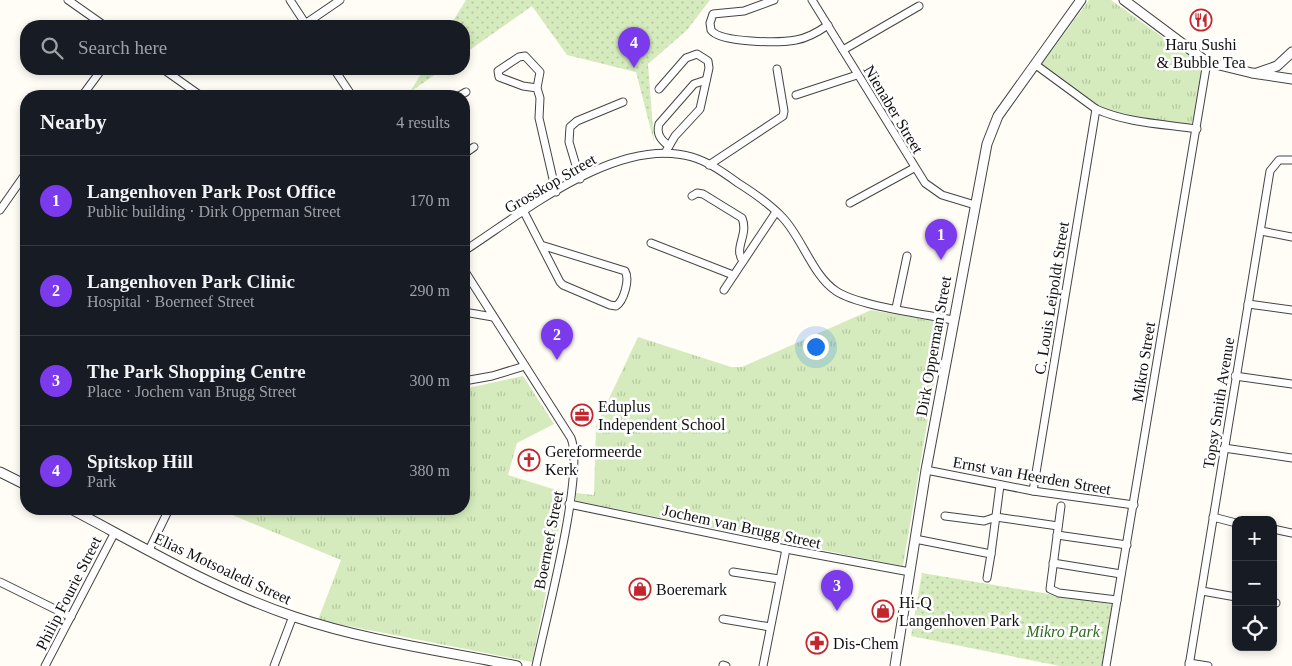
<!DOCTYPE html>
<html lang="en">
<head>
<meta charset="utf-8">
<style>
	body { margin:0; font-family:Georgia,serif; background:#20242c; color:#f1f3f6 }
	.controls { position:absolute; right:15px; bottom:15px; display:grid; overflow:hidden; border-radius:10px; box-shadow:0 2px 8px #0003 }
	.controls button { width:45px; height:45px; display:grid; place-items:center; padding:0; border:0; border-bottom:1px solid #363941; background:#171b24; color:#f1f3f6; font:25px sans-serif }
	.you { position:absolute; left:815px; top:346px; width:18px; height:18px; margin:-12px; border:4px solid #fff; border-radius:50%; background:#1a73e8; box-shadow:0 0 0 8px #1a73e833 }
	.badge { display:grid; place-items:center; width:32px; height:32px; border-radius:50%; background:#7c3aed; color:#fff; font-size:16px; font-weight:700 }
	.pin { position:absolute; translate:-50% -41px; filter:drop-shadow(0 1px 2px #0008) }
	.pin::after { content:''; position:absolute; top:26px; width:18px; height:15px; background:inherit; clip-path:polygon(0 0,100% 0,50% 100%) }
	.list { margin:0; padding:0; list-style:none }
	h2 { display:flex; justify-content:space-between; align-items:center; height:65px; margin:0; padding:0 20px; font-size:21px }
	h2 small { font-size:16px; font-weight:400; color:#9ea1a6 }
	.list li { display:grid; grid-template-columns:32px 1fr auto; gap:15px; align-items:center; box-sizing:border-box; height:90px; padding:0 20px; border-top:1px solid #363941 }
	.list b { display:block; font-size:19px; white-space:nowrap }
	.list p { margin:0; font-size:16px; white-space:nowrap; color:#9ea1a6 }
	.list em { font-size:16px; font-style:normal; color:#9ea1a6 }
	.icon { flex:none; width:28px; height:28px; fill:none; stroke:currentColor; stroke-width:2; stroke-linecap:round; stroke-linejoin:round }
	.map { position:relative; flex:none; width:1292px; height:666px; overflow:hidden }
	.search { position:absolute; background:#171b24; box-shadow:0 2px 8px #0003; left:20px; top:20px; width:450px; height:55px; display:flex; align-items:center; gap:12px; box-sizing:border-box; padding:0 18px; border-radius:20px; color:#9ea1a6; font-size:19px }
	.panel { position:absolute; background:#171b24; box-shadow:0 2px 8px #0003; left:20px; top:90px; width:450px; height:425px; border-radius:20px }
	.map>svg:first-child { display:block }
	.grass { fill:url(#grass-tufts) }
	.park { fill:url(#park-dots) }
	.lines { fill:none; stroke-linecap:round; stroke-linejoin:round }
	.minor-casing { stroke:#444; stroke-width:9 }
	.tertiary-casing { stroke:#444; stroke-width:11 }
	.minor { stroke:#fff; stroke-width:7 }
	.tertiary { stroke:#fff; stroke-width:9 }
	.labels { text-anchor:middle; stroke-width:5; stroke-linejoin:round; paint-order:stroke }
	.poi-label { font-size:16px; fill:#111; stroke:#fff; text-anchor:start }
	.street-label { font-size:16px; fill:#111; stroke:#fff }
	.park-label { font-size:16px; font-style:italic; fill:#2f6b1f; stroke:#fff }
</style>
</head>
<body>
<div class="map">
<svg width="1292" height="666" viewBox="0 0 1292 666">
	<defs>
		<pattern id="grass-tufts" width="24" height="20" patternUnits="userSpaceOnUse" patternTransform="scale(1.25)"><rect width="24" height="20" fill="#d5ebbd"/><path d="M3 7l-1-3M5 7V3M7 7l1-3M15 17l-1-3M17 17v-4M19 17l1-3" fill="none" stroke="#b6c8a1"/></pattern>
		<pattern id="park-dots" width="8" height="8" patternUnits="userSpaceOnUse" patternTransform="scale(1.25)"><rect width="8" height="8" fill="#d5ebbd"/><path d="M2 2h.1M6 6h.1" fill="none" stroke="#b6c8a1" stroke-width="1.8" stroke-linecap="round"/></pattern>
	</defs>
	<rect width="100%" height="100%" fill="#fffdf5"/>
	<!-- grass -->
	<g class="grass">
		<path d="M1089,0H1111L1204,67L1192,123L1188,125L1111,112L1100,106L1042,64Z"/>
		<path d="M871,310L944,323L903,566L576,501V493L594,495L596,426L638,337L731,367H742Z"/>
		<path d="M523,376L554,424L517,443L508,475L566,493L532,662L318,620L341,560L225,512L226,509H464V389Z"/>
	</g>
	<!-- park -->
	<g class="park">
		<path d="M466,0H710L687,30L648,64L654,142L636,72L567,55L532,6L464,54V26H450Z"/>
		<path d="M424,69H443L410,92Z"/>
		<path d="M922,573L1115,605L1104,666H1060L911,636Z"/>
	</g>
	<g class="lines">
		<!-- minor casing -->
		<g class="minor-casing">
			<g id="minor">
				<path d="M68,0L105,26"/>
				<path d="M290,0L307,26"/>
				<path d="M774,0L744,11L713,14L710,23L711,30C720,43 780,43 796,40C808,38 818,32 828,25"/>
				<path d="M812,0L925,183L942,195L975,205"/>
				<path d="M305,24L340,0"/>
				<path d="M843,50L919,6"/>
				<path d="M1036,65L1096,109C1127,123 1163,124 1197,129"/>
				<path d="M163,69L201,96"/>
				<path d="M334,69L352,96"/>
				<path d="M537,88L523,86L499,77L498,71L519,57L525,56L540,72L537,88L540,98L539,118L556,192"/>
				<path d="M659,89L686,58L697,54L708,61L709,68L700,109L675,136L665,153"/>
				<path d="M796,95L857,75"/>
				<path d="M82,96L102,69"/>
				<path d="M459,96L466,92"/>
				<path d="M669,146C661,140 656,134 659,124L694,84L706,80"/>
				<path d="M464,154L474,147"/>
				<path d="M709,165L783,116L784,111L777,69"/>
				<path d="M580,179L569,142L570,127L577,121L623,102"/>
				<path d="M692,196L697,193L703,194L742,218C749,235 733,248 743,261"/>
				<path d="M850,203L914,168"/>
				<path d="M0,210L26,173"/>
				<path d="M524,212L560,282L563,285L610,305L616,306C624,301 630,279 625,271L541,245"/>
				<path d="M1261,231L1292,237"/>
				<path d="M651,243L733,275"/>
				<path d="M464,251C523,213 617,135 692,157C709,162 724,173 738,183C754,193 770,204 783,218C802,238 813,276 836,291C858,306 925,314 953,320"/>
				<path d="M464,270L571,438C585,474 545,622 536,666"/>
				<path d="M724,290L776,212"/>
				<path d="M1248,304L1292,310"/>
				<path d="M896,308L907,256"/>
				<path d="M464,312L493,317"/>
				<path d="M1235,376L1292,384"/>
				<path d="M464,381L492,376L525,366"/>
				<path d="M1224,448L1292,458"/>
				<path d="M926,470L1033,491L1134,505"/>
				<path d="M1033,491L1096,109"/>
				<path d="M569,504L786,549L910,572"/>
				<path d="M1061,506L1050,589L1059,593L1117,600"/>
				<path d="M945,516L984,521L996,517L1058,526"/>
				<path d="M1213,517L1236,523"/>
				<path d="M1273,529L1292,533"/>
				<path d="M1057,535L1127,545"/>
				<path d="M915,539L991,554L987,578"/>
				<path d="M149,550L169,509"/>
				<path d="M991,554L1000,485"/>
				<path d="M1053,563L1121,574"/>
				<path d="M733,572L779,579"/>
				<path d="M0,582L71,617"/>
				<path d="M1202,591L1236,597"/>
				<path d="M1273,603H1276"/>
				<path d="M723,619L770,627"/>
				<path d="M1189,663L1208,666"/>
				<path d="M723,665L726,666"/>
				<path d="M45,666L115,532"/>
				<path d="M274,666L293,616"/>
				<path d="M763,666L786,549"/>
				<path d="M1106,666L1207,62"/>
				<path d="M1189,666L1270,171L1279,160H1292"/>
			</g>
		</g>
		<!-- tertiary casing -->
		<g class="tertiary-casing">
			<g id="tertiary">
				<path d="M1124,0L1207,62L1252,73L1292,79"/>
				<path d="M1257,73L1277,66L1292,52"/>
				<path d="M0,472L26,485"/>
				<path d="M71,509C143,547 217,591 295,617C367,641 443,651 517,666"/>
				<path d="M895,666L926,470L987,144L998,116L1081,0"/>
			</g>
		</g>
		<!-- minor -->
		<use href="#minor" class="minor"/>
		<!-- tertiary -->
		<use href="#tertiary" class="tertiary"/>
	</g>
	<!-- icons -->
	<defs>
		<g id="restaurant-ring" transform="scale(1.125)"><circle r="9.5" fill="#fff" stroke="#c4262e" stroke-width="1.5"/><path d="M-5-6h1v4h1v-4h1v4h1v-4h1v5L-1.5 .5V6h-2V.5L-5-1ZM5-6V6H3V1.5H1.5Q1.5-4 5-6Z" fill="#c4262e"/></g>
		<g id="office-ring" transform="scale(1.125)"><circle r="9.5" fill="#fff" stroke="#c4262e" stroke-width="1.5"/><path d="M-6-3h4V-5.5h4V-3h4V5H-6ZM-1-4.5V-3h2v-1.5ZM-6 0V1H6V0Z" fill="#c4262e"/></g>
		<g id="church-ring" transform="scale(1.125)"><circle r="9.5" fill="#fff" stroke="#c4262e" stroke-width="1.5"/><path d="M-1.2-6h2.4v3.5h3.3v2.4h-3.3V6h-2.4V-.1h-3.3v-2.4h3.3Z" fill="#c4262e"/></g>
		<g id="shop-ring" transform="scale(1.125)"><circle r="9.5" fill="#fff" stroke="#c4262e" stroke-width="1.5"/><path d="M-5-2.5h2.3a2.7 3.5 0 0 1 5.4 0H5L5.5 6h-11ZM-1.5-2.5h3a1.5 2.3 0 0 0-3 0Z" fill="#c4262e"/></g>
		<g id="pharmacy-ring" transform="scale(1.125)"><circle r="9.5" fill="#fff" stroke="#c4262e" stroke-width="1.5"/><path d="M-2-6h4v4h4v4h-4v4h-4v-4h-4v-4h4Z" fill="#c4262e"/></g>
	</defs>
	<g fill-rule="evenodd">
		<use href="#restaurant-ring" x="1201" y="20"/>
		<use href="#office-ring" x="582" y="415"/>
		<use href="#church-ring" x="529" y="460"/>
		<use href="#shop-ring" x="640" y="589"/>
		<use href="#shop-ring" x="883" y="611"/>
		<use href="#pharmacy-ring" x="817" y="643"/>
	</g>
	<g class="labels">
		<!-- poi labels -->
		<g class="poi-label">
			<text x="1201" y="50" text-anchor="middle">Haru Sushi<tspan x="1201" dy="18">&amp; Bubble Tea</tspan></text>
			<text x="598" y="412">Eduplus<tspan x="598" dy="18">Independent School</tspan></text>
			<text x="545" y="457">Gereformeerde<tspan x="545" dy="18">Kerk</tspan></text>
			<text x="656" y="595">Boeremark</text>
			<text x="899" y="608">Hi-Q<tspan x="899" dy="18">Langenhoven Park</tspan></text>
			<text x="833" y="649">Dis-Chem</text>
		</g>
		<!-- street labels -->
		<g class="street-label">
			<text transform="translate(894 109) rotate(59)" y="6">Nienaber Street</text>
			<text transform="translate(550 183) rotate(-30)" y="6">Grosskop Street</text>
			<text transform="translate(1051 298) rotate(-81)" y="6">C. Louis Leipoldt Street</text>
			<text transform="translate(933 346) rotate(-80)" y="6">Dirk Opperman Street</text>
			<text transform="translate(1143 362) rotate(-81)" y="6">Mikro Street</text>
			<text transform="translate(1218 403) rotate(-81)" y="6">Topsy Smith Avenue</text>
			<text transform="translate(1032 475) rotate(10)" y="6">Ernst van Heerden Street</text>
			<text transform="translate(742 526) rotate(12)" y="6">Jochem van Brugg Street</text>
			<text transform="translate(548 540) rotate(-79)" y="6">Boerneef Street</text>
			<text transform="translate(223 568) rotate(25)" y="6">Elias Motsoaledi Street</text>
			<text transform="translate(68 593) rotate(-63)" y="6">Philip Fourie Street</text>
		</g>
		<!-- park labels -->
		<g class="park-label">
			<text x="1063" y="637">Mikro Park</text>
		</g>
	</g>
</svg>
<div class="controls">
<button>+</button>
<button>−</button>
<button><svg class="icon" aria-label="locate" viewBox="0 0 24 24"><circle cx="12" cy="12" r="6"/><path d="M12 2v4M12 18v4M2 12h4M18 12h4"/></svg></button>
</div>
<div class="you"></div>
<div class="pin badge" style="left:941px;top:260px">1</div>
<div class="pin badge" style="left:557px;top:360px">2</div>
<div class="pin badge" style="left:837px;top:611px">3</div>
<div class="pin badge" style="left:634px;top:68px">4</div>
<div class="search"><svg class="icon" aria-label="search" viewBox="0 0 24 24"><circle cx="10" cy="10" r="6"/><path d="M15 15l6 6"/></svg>Search here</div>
<section class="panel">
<h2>Nearby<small>4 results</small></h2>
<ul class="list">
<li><span class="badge">1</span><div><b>Langenhoven Park Post Office</b><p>Public building · Dirk Opperman Street</p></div><em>170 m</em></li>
<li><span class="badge">2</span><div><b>Langenhoven Park Clinic</b><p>Hospital · Boerneef Street</p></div><em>290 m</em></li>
<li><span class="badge">3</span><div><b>The Park Shopping Centre</b><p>Place · Jochem van Brugg Street</p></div><em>300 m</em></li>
<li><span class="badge">4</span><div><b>Spitskop Hill</b><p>Park</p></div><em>380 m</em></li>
</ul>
</section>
</div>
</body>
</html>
